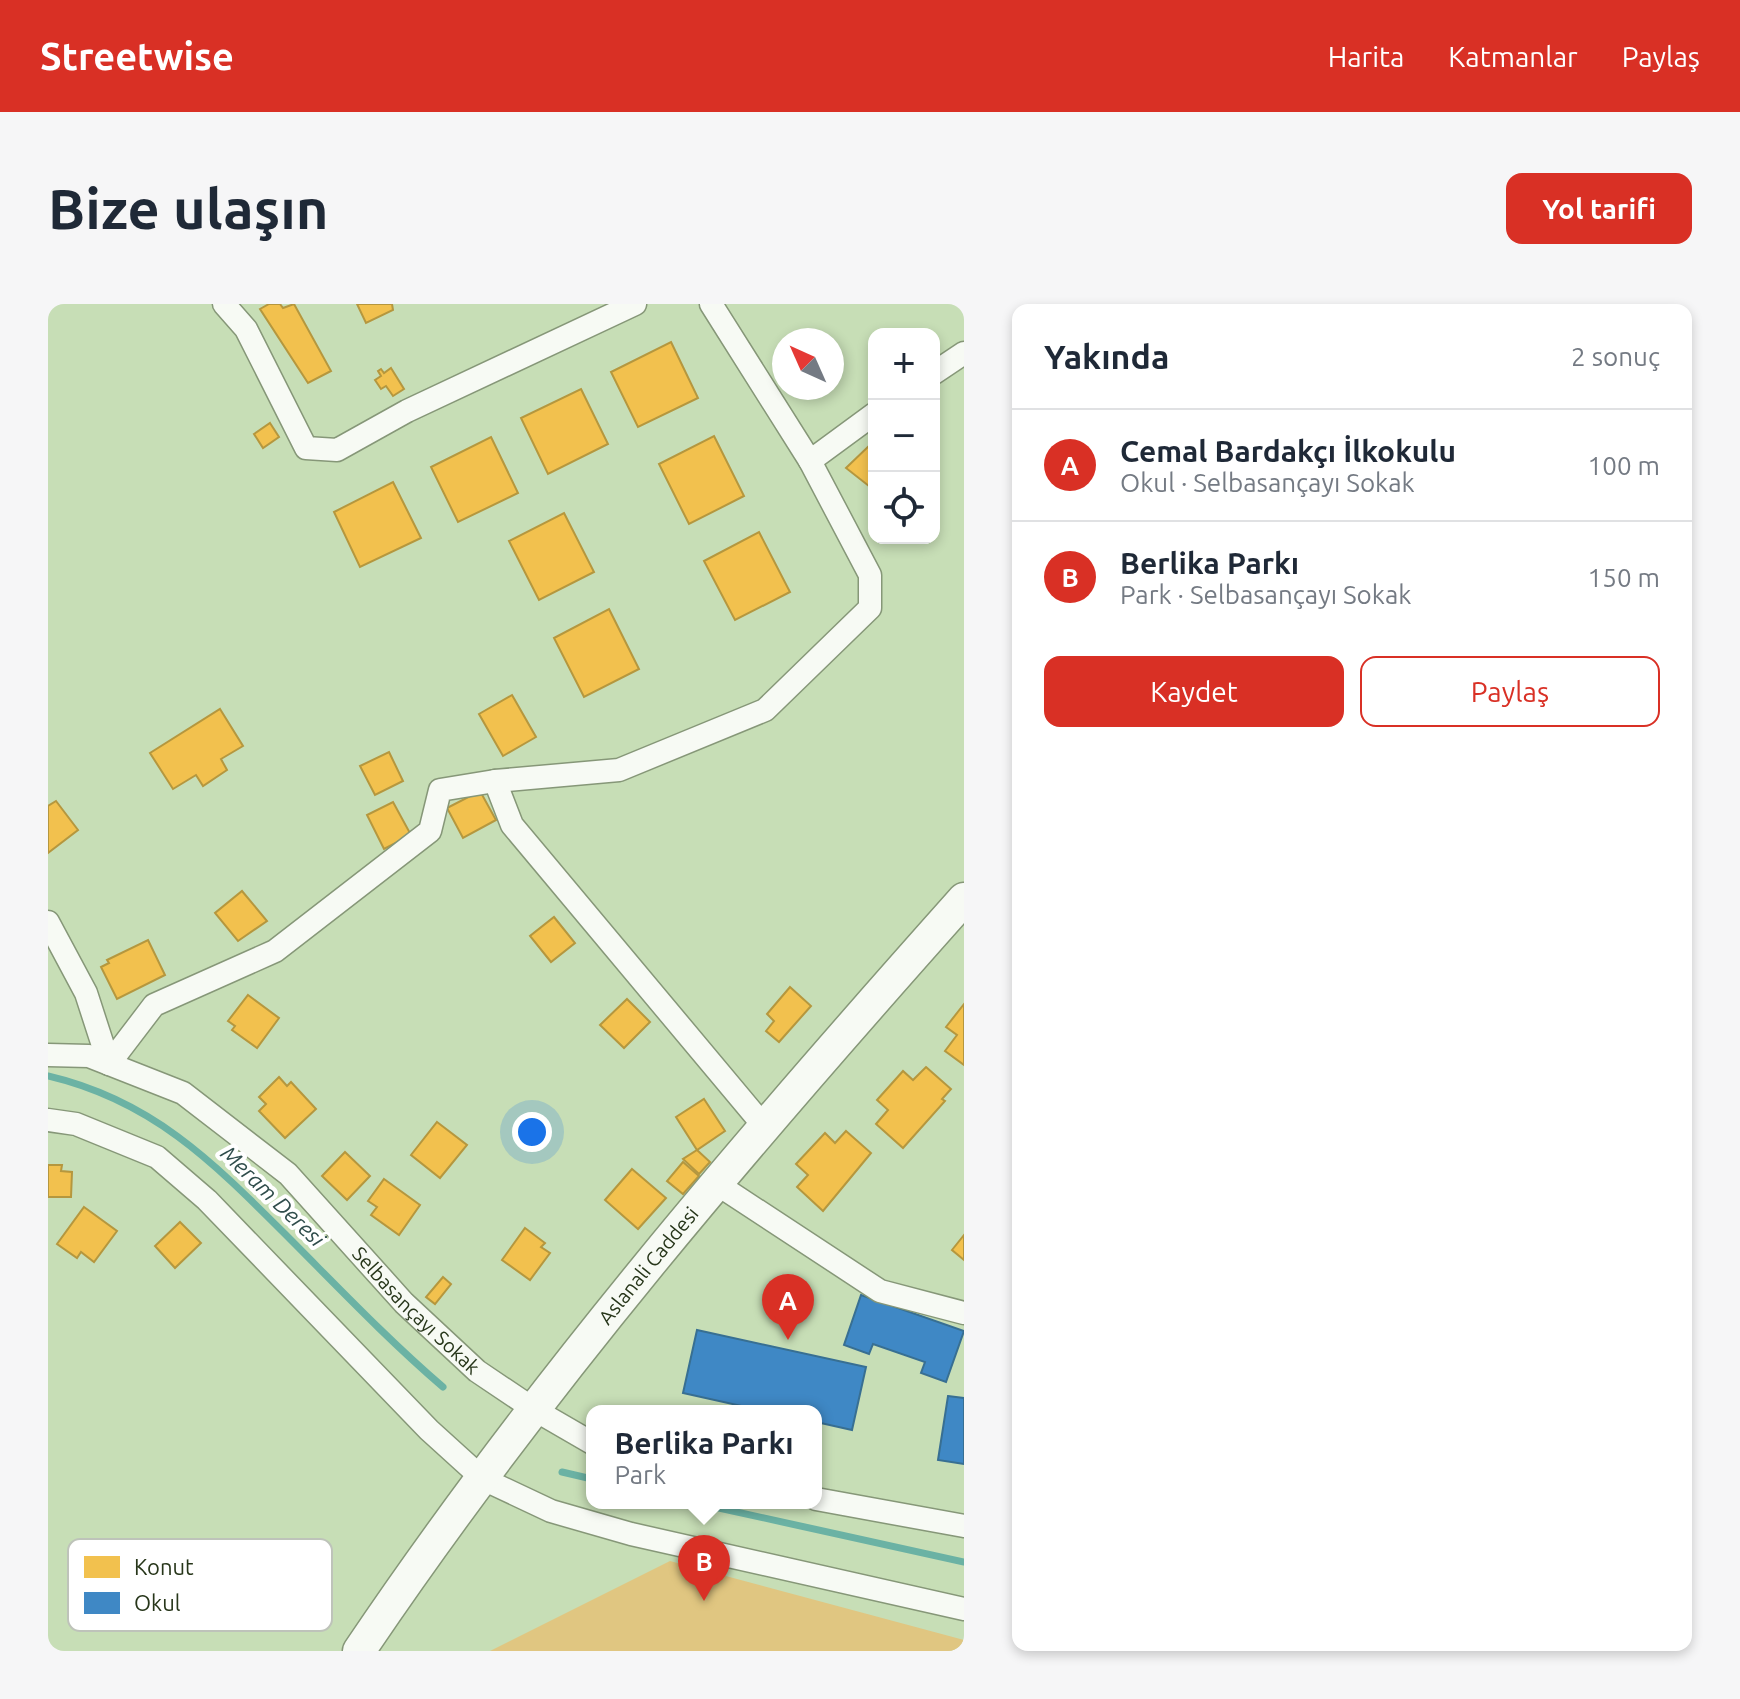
<!DOCTYPE html>
<html lang="tr">
<head>
<meta charset="utf-8">
<style>
	body { margin:0; font-family:Ubuntu,sans-serif; background:#f6f6f7; color:#1f2937 }
	.controls { position:absolute; right:24px; top:24px; display:grid; overflow:hidden; border-radius:16px; box-shadow:0 4px 12px #0003 }
	.controls button { width:72px; height:72px; display:grid; place-items:center; padding:0; border:0; border-bottom:2px solid #e0e1e3; background:#fff; color:#1f2937; font:40px sans-serif }
	.compass { position:absolute; left:724px; top:24px; width:72px; height:72px; border-radius:50%; background:#fff; box-shadow:0 4px 12px #0003; rotate:315deg }
	.you { position:absolute; left:484px; top:828px; width:28px; height:28px; margin:-20px; border:6px solid #fff; border-radius:50%; background:#1a73e8; box-shadow:0 0 0 12px #1a73e833 }
	.badge { display:grid; place-items:center; width:52px; height:52px; border-radius:50%; background:#d93025; color:#fff; font-size:26px; font-weight:700 }
	.pin { position:absolute; translate:-50% -66px; filter:drop-shadow(0 2px 4px #0008) }
	.pin::after { content:''; position:absolute; top:42px; width:28px; height:24px; background:inherit; clip-path:polygon(0 0,100% 0,50% 100%) }
	.popup { position:absolute; left:538px; top:1101px; width:236px; height:104px; box-sizing:border-box; display:grid; place-content:center; border-radius:16px; background:#fff; filter:drop-shadow(0 2px 6px #0005); font-size:26px; white-space:nowrap; color:#747a83 }
	.popup b { font-size:30px; color:#1f2937 }
	.popup::after { content:''; position:absolute; left:50%; top:100%; margin-left:-16px; border:16px solid transparent; border-top-color:#fff }
	.list { margin:0; padding:0; list-style:none }
	h2 { display:flex; justify-content:space-between; align-items:center; height:104px; margin:0; padding:0 32px; font-size:34px }
	h2 small { font-size:26px; font-weight:400; color:#747a83 }
	.list li { display:grid; grid-template-columns:52px 1fr auto; gap:24px; align-items:center; box-sizing:border-box; height:112px; padding:0 32px; border-top:2px solid #e0e1e3 }
	.list b { display:block; font-size:30px; white-space:nowrap }
	.list p { margin:0; font-size:26px; white-space:nowrap; color:#747a83 }
	.list em { font-size:26px; font-style:normal; color:#747a83 }
	.actions { display:flex; gap:16px; padding:24px 32px }
	.actions a { flex:1; padding:18px 0; border:2px solid #d93025; border-radius:16px; text-align:center; font-size:28px; color:#d93025 }
	.actions .main { background:#d93025; color:#fff }
	.icon { flex:none; width:44px; height:44px; fill:none; stroke:currentColor; stroke-width:2; stroke-linecap:round; stroke-linejoin:round }
	.map { position:relative; flex:none; width:916px; height:1347px; overflow:hidden; border-radius:16px }
	header { display:flex; align-items:center; gap:48px; box-sizing:border-box; height:112px; padding:0 40px; background:#d93025; color:#fff }
	header strong { font-size:38px }
	nav { display:flex; gap:44px; margin-inline-start:auto; font-size:28px }
	.intro { display:flex; align-items:center; justify-content:space-between; box-sizing:border-box; height:192px; padding:0 48px }
	h1 { margin:0; font-size:56px }
	.button { padding:20px 36px; border-radius:16px; background:#d93025; color:#fff; font-size:28px; font-weight:700 }
	main { display:flex; gap:48px; padding:0 48px }
	aside { flex:1; background:#fff; border-radius:16px; box-shadow:0 4px 12px #0003 }
	.map>svg:first-child { display:block }
	.green { fill:#e0c681 }
	.homes { fill:#f2c14e; stroke:#b5973e; stroke-width:2 }
	.schools { fill:#3f88c5; stroke:#386f92; stroke-width:2 }
	.lines { fill:none; stroke-linecap:round; stroke-linejoin:round }
	.stream { stroke:#6bb2a4; stroke-width:7 }
	.street-casing { stroke:#869778; stroke-width:25 }
	.secondary-casing { stroke:#869778; stroke-width:35 }
	.street { stroke:#f7faf4; stroke-width:22 }
	.secondary { stroke:#f7faf4; stroke-width:32 }
	.labels { text-anchor:middle; stroke-width:8; stroke-linejoin:round; paint-order:stroke }
	.street-label { font-size:20px; fill:#27361a; stroke:#fff }
	.water-label { font-size:22px; font-style:italic; fill:#304d4c; stroke:#fff }
	.key { fill:#fff; stroke:#bec3ba; stroke-width:2 }
	.key-label { font-size:22px; fill:#27361a }
</style>
</head>
<body>
<header>
<strong>Streetwise</strong>
<nav><a>Harita</a><a>Katmanlar</a><a>Paylaş</a></nav>
</header>
<div class="intro"><h1>Bize ulaşın</h1><a class="button">Yol tarifi</a></div>
<main>
<div class="map">
<svg width="916" height="1347" viewBox="0 0 916 1347">
	<rect width="100%" height="100%" fill="#c7deb6"/>
	<!-- green -->
	<path class="green" d="M622,1257L916,1336V1347H442Z"/>
	<!-- homes -->
	<g class="homes">
		<path d="M221,0H232L235,4L246,0L283,67L260,79L212,5Z"/>
		<path d="M309,0H344L345,6L318,19Z"/>
		<path d="M623,38L650,94L590,123L563,68Z"/>
		<path d="M343,64L356,85L345,92L338,82L333,85L327,76L333,72L330,67L333,65L336,69Z"/>
		<path d="M533,85L560,140L500,170L473,114Z"/>
		<path d="M222,119L231,133L215,144L206,130Z"/>
		<path d="M666,132L696,192L641,220L611,160Z"/>
		<path d="M443,133L470,189L410,218L383,163Z"/>
		<path d="M826,137V186L798,164Z"/>
		<path d="M345,178L373,234L312,263L286,208Z"/>
		<path d="M516,209L546,268L491,296L461,237Z"/>
		<path d="M711,228L742,288L687,316L656,257Z"/>
		<path d="M561,305L591,365L536,393L506,334Z"/>
		<path d="M464,391L488,433L455,452L431,410Z"/>
		<path d="M172,405L195,442L173,455L179,466L155,482L148,471L125,485L102,449Z"/>
		<path d="M341,448L355,477L327,491L312,462Z"/>
		<path d="M432,487L448,516L415,534L399,504Z"/>
		<path d="M8,497L30,526L0,549V502Z"/>
		<path d="M345,498L363,531L336,545L319,511Z"/>
		<path d="M194,587L219,617L190,637L167,609Z"/>
		<path d="M506,613L527,639L503,658L482,632Z"/>
		<path d="M100,636L117,671L69,695L53,663L61,659L59,656Z"/>
		<path d="M742,683L763,702L731,738L718,727L726,717L719,710Z"/>
		<path d="M200,691L231,714L209,744L184,726L187,722L180,717Z"/>
		<path d="M579,695L602,718L576,744L552,721Z"/>
		<path d="M916,700V761L897,747L909,731L898,723Z"/>
		<path d="M878,763L903,785L894,795L897,797L855,844L828,820L840,806L829,796L855,767L865,776Z"/>
		<path d="M231,773L239,782L243,778L268,805L237,834L211,807L218,800L211,793Z"/>
		<path d="M656,795L677,827L649,846L628,813Z"/>
		<path d="M389,818L419,841L392,874L363,851Z"/>
		<path d="M798,827L823,849L775,907L749,883L760,871L748,860L777,829L787,839Z"/>
		<path d="M649,846L662,858L651,870L635,855Z"/>
		<path d="M297,848L322,872L299,896L274,872Z"/>
		<path d="M635,858L651,872L635,890L619,877Z"/>
		<path d="M0,861H14L13,867L24,868L23,893H0Z"/>
		<path d="M584,865L618,894L590,925L557,896Z"/>
		<path d="M336,875L372,901L351,931L323,911L329,903L320,897Z"/>
		<path d="M36,903L69,927L46,958L33,948L29,954L9,940Z"/>
		<path d="M132,918L153,939L127,964L107,942Z"/>
		<path d="M477,924L497,939L493,943L502,949L482,976L454,956Z"/>
		<path d="M916,931V956L904,946Z"/>
		<path d="M395,973L403,980L387,1000L378,993Z"/>
	</g>
	<!-- schools -->
	<g class="schools">
		<path d="M813,991L916,1027L898,1078L873,1069L877,1058L825,1040L821,1050L796,1041Z"/>
		<path d="M649,1026L818,1063L804,1126L768,1118V1107H716L635,1089Z"/>
		<path d="M900,1092L916,1094V1160L890,1156Z"/>
	</g>
	<g class="lines">
		<!-- stream -->
		<g class="stream">
			<path d="M0,772C103,796 164,857 236,929C288,981 339,1035 395,1083"/>
			<path d="M514,1168L544,1175"/>
			<path d="M648,1199L916,1258"/>
		</g>
		<!-- street casing -->
		<g class="street-casing">
			<g id="street">
				<path d="M176,0L198,25L258,144L289,146L359,107L587,0"/>
				<path d="M663,0L762,157"/>
				<path d="M886,69L916,49"/>
				<path d="M447,477L464,521L715,821"/>
				<path d="M0,618L38,689L61,760L106,701L227,647L382,527L392,486L447,477L571,466L717,406L822,304V271L762,157L826,110"/>
				<path id="s1" d="M0,751L41,752L135,789L240,870L356,999L429,1067L487,1106L544,1139"/>
				<path d="M0,816L28,820L109,853L159,896L381,1126L435,1175L503,1207L583,1230L916,1305"/>
				<path d="M666,878L832,987L916,1009"/>
				<path d="M768,1195L916,1222"/>
			</g>
		</g>
		<!-- secondary casing -->
		<g class="secondary-casing">
			<g id="secondary">
				<path id="s2" d="M311,1347C491,1080 702,835 916,595"/>
			</g>
		</g>
		<!-- street -->
		<use href="#street" class="street"/>
		<!-- secondary -->
		<use href="#secondary" class="secondary"/>
	</g>
	<g class="labels">
		<!-- street labels -->
		<g class="street-label">
			<text dy="7" stroke="none"><textPath href="#s2" startOffset="482">Aslanali Caddesi</textPath></text>
			<text dy="7" stroke="none"><textPath href="#s1" startOffset="462">Selbasançayı Sokak</textPath></text>
		</g>
		<!-- water labels -->
		<g class="water-label">
			<text transform="translate(225 892) rotate(44)" y="8">Meram Deresi</text>
		</g>
	</g>
	<!-- legend -->
	<rect x="20" y="1235" width="264" height="92" rx="12" class="key"/>
	<rect x="36" y="1252" width="36" height="22" fill="#f2c14e"/>
	<rect x="36" y="1288" width="36" height="22" fill="#3f88c5"/>
	<g class="key-label">
		<text x="86" y="1271">Konut</text>
		<text x="86" y="1307">Okul</text>
	</g>
</svg>
<div class="controls">
<button>+</button>
<button>−</button>
<button><svg class="icon" aria-label="locate" viewBox="0 0 24 24"><circle cx="12" cy="12" r="6"/><path d="M12 2v4M12 18v4M2 12h4M18 12h4"/></svg></button>
</div>
<svg class="compass" viewBox="-18 -18 36 36"><path d="M0-13l5 13h-10z" fill="#e53935"/><path d="M0 13l5-13h-10z" fill="#747a83"/></svg>
<div class="you"></div>
<div class="pin badge" style="left:740px;top:1036px">A</div>
<div class="pin badge" style="left:656px;top:1297px">B</div>
<div class="popup"><b>Berlika Parkı</b>Park</div>
</div>
<aside>
<h2>Yakında<small>2 sonuç</small></h2>
<ul class="list">
<li><span class="badge">A</span><div><b>Cemal Bardakçı İlkokulu</b><p>Okul · Selbasançayı Sokak</p></div><em>100 m</em></li>
<li><span class="badge">B</span><div><b>Berlika Parkı</b><p>Park · Selbasançayı Sokak</p></div><em>150 m</em></li>
</ul>
<div class="actions"><a class="main">Kaydet</a><a>Paylaş</a></div>
</aside>
</main>
</body>
</html>
